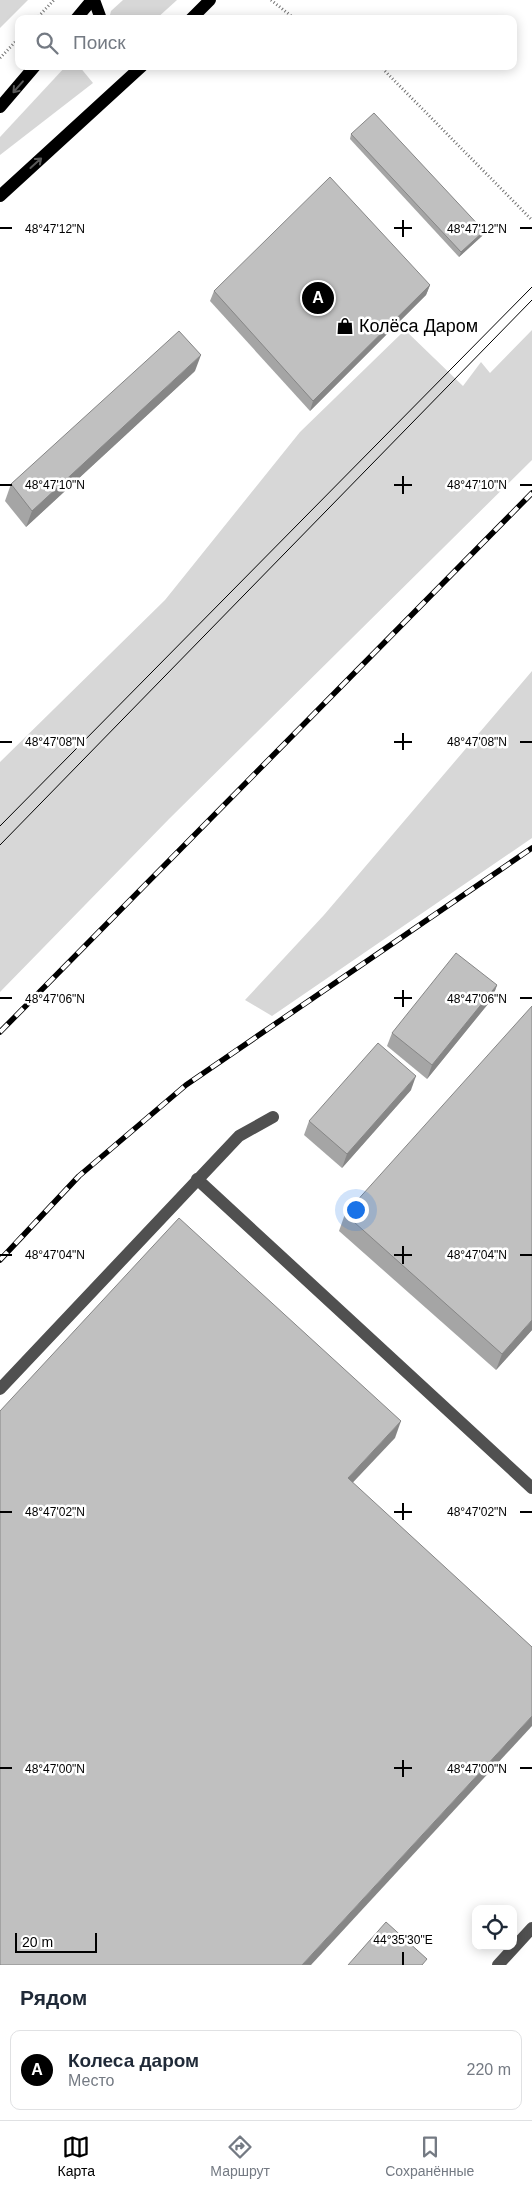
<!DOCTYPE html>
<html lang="ru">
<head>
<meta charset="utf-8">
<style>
	body { margin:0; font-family:Arial,sans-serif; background:#f2f2f3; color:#1f2937 }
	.controls { position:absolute; right:15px; bottom:15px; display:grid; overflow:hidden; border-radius:10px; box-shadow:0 2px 12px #0003 }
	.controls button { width:45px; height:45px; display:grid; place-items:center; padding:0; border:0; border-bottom:1px solid #e0e1e3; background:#fff; color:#1f2937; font:25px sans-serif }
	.scale { position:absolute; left:15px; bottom:12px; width:82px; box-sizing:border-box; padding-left:5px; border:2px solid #000; border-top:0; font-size:14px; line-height:18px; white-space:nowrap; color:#000; -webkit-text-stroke:4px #fff; paint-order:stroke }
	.you { position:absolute; left:355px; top:1209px; width:18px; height:18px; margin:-12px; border:4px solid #fff; border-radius:50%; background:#1a73e8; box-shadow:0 0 0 8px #1a73e833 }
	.badge { display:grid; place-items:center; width:32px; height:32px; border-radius:50%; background:#000; color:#fff; font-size:16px; font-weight:700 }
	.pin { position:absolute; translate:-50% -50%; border:2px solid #fff; box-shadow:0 1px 5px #0006 }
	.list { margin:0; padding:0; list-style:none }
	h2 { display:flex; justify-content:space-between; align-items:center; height:65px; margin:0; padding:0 20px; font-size:21px }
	h2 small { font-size:16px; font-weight:400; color:#747a83 }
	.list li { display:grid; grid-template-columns:32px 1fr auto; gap:15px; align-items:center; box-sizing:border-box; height:80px; margin:0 10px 10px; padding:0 10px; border:1px solid #e0e1e3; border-radius:10px }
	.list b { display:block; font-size:19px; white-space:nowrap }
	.list p { margin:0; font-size:16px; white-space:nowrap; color:#747a83 }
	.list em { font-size:16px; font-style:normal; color:#747a83 }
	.icon { flex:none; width:28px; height:28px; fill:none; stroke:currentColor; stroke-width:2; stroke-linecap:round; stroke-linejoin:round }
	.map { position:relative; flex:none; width:532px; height:1965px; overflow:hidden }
	.search { position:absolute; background:#fff; box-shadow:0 2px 12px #0003; left:15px; right:15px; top:15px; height:55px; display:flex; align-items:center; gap:12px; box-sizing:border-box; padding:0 18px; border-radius:10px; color:#747a83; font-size:19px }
	.sheet { height:155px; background:#fff }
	nav { display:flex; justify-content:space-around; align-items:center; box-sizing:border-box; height:70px; border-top:1px solid #e0e1e3; background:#fff; font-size:14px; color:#747a83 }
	nav a { display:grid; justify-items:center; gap:2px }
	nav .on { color:#000 }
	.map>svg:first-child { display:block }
	.green { fill:#d7d7d7 }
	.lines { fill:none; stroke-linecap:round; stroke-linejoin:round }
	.path { stroke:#727272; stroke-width:3; stroke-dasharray:1 2.5; stroke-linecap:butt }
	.minor { stroke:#505050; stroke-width:12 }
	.major { stroke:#000; stroke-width:12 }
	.tram { stroke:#000; stroke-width:1 }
	.rail-casing { stroke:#000; stroke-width:5.5 }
	.rail { stroke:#fff; stroke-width:4; stroke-dasharray:11; stroke-linecap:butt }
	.wall { fill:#a5a5a5 }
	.shaded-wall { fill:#868686 }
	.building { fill:#c0c0c0; stroke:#868686 }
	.oneway { stroke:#595959 }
	.ticks { fill:none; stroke:#000; stroke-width:2 }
	.labels { text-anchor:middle; stroke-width:5; stroke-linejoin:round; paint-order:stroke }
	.poi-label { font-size:18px; fill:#000; stroke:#fff; text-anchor:start }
	.ticks-label { font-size:12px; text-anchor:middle; fill:#000; stroke:#fff; stroke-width:5; stroke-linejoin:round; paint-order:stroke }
</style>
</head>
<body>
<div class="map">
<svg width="532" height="1965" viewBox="0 0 532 1965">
	<rect width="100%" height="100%" fill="#fff"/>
	<!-- green -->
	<g class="green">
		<path d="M0,0H28L0,28Z"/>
		<path d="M123,0H177L156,19H109L111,11Z"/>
		<path d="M66,66H79L93,83L0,155V137Z"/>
		<path d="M405,330L463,386L481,362L490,373L532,330V460L169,819L0,992V762L165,600L300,432Z"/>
		<path d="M532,671V838L272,1016L245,1000L324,915Z"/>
	</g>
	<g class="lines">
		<!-- path -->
		<g class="path">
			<path d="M271,0L295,19"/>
			<path d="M36,19L54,0"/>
			<path d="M0,58L19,38"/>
			<path d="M380,66L532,220"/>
		</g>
		<!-- minor -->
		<g class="minor">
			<path d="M197,1179L532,1488"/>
			<path d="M0,1389L239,1136L273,1117"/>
			<path d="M498,1965L532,1928"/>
		</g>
		<!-- major -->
		<g class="major">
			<path d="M94,0L101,19"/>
			<path d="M76,19L92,0"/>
			<path d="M191,19L210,0"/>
			<path d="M0,107L35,66"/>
			<path d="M0,196L142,66"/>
		</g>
		<!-- tram -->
		<g class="tram">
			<path d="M0,826L532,287"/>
			<path d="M0,845L532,300"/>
		</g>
		<!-- rail casing -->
		<g class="rail-casing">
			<g id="rail">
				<path d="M0,1032L532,493"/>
				<path d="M0,1260L79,1176L186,1085L532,848"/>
			</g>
		</g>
		<!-- rail -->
		<use href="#rail" class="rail"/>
	</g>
	<!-- wall -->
	<g class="wall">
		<path d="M351,134L484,231L482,236L459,257L350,139Z"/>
		<path d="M430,285L426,295L310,411L210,301L214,291Z"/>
		<path d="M195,371L26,527L5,501L11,484Z"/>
		<path d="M497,985L492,999L427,1079L387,1046L392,1033Z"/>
		<path d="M411,1090L342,1168L304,1135L309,1121Z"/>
		<path d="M345,1214L532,1330L496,1370L339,1231Z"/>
	</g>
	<!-- shaded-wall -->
	<g class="shaded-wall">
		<path d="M484,231L482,236L459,257L461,252Z"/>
		<path d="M430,285L426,295L310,411L313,401Z"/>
		<path d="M201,355L195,371L26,527L32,511Z"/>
		<path d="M497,985L492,999L427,1079L432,1065Z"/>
		<path d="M416,1076L411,1090L342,1168L347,1154Z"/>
		<path d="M532,1320V1330L496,1370L502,1354Z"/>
		<path d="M401,1421L395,1438L342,1494L348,1478Z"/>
		<path d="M532,1716V1726L311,1965H302Z"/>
	</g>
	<!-- building -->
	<g class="building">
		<path d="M374,113L484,231L461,252L351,134Z"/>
		<path d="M330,177L430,285L313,401L214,291Z"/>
		<path d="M179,331L201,355L32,511L11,484Z"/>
		<path d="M456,953L497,985L432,1065L392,1033Z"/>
		<path d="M532,1006V1320L502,1354L345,1214Z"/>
		<path d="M378,1043L416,1076L347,1154L309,1121Z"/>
		<path d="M179,1218L401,1421L348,1478L532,1647V1716L302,1965H0V1411Z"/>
		<path d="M386,1922L427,1959L422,1965H348Z"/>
	</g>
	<!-- one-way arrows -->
	<defs><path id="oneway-shaft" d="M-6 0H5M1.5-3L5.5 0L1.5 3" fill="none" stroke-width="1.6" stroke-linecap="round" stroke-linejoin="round" transform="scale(1.25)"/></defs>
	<g class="oneway">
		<use href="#oneway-shaft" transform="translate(18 87) rotate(131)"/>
		<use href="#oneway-shaft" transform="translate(36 163) rotate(-42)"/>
	</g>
	<!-- ticks -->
	<path class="ticks" d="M403,220V237M0,228H12M394,228H412M520,228H532M403,476V494M0,485H12M394,485H412M520,485H532M403,733V750M0,742H12M394,742H412M520,742H532M403,990V1007M0,998H12M394,998H412M520,998H532M403,1246V1264M0,1255H12M394,1255H412M520,1255H532M403,1503V1520M0,1512H12M394,1512H412M520,1512H532M403,1760V1777M0,1768H12M394,1768H412M520,1768H532M403,1952V1965"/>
	<!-- icons -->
	<defs>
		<g id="shop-bare" transform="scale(1.35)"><path d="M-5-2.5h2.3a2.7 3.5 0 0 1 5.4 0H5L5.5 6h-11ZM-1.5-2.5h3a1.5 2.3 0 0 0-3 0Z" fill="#000" stroke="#fff" stroke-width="2.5" paint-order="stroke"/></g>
	</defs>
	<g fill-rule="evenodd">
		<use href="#shop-bare" x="345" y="326"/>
	</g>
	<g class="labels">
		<!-- poi labels -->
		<g class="poi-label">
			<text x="359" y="332">Колёса Даром</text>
		</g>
	</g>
	<g class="ticks-label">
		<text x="55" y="233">48°47'12"N</text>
		<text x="477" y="233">48°47'12"N</text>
		<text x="55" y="489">48°47'10"N</text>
		<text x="477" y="489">48°47'10"N</text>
		<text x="55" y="746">48°47'08"N</text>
		<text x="477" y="746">48°47'08"N</text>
		<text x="55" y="1003">48°47'06"N</text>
		<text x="477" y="1003">48°47'06"N</text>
		<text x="55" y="1259">48°47'04"N</text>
		<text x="477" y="1259">48°47'04"N</text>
		<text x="55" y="1516">48°47'02"N</text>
		<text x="477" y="1516">48°47'02"N</text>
		<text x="55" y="1773">48°47'00"N</text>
		<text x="477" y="1773">48°47'00"N</text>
		<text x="403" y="1944">44°35'30"E</text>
	</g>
</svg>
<div class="controls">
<button><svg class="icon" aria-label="locate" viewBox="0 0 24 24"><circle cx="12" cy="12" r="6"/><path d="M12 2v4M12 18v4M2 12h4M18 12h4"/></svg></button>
</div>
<div class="scale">20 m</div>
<div class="you"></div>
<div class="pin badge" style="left:318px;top:298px">A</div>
<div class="search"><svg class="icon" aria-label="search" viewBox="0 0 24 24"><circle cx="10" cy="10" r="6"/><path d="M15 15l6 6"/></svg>Поиск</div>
</div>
<section class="sheet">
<h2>Рядом<small></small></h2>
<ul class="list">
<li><span class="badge">A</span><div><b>Колеса даром</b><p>Место</p></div><em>220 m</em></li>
</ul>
</section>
<nav>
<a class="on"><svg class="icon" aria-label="map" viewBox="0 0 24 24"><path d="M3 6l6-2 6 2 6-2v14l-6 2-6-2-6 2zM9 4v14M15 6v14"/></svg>Карта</a>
<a><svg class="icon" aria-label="directions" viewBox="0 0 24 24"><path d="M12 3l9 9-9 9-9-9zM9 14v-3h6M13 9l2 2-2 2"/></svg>Маршрут</a>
<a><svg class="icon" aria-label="saved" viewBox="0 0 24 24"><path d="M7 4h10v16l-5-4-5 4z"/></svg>Сохранённые</a>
</nav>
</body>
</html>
